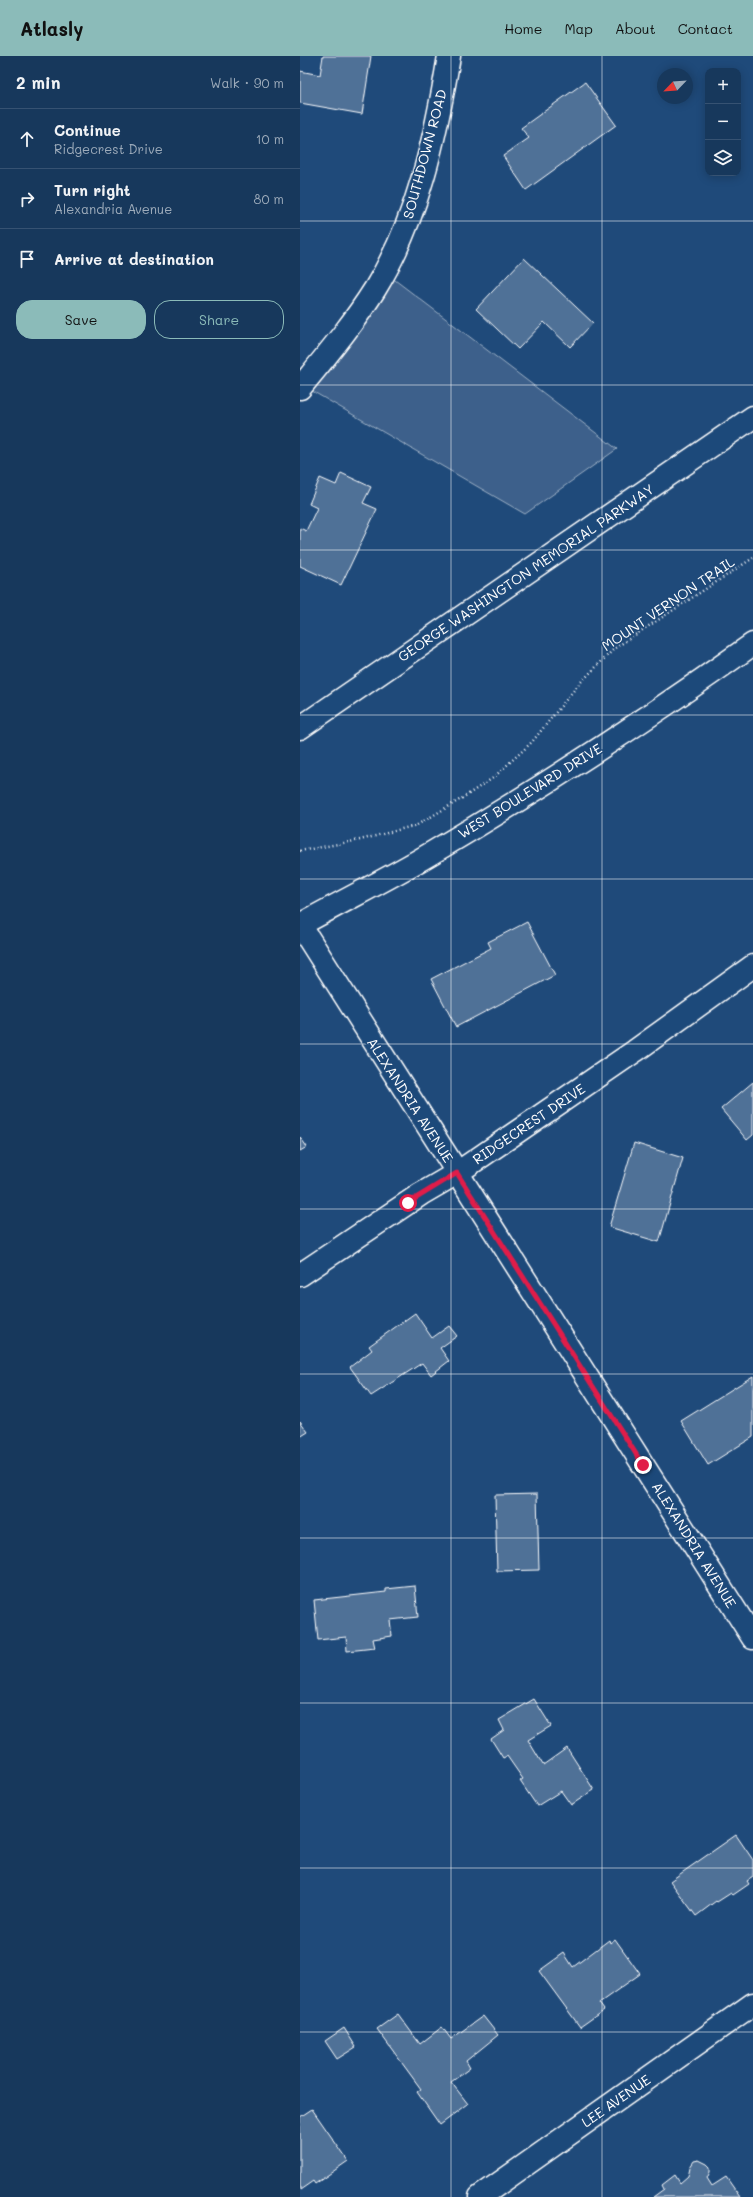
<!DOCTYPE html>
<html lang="en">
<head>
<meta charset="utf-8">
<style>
	body { margin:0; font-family:Mali,sans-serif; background:#203f62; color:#f1f3f6 }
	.controls { position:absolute; right:12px; top:12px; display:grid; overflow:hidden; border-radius:8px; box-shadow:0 2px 10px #0003 }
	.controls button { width:36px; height:36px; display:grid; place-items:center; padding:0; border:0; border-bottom:1px solid #365272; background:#17385c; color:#f1f3f6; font:20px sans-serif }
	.compass { position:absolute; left:357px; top:12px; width:36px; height:36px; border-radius:50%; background:#17385c; box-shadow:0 2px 10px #0003; rotate:245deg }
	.stop { position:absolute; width:12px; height:12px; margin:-9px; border:3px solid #e11d48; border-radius:50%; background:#fff }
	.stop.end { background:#e11d48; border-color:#fff; box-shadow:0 1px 4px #0008 }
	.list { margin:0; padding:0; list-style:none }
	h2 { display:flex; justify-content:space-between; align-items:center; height:52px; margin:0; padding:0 16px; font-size:17px }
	h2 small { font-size:13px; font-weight:400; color:#9eacbb }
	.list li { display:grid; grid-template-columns:26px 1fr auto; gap:12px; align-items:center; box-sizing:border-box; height:60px; padding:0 16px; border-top:1px solid #365272 }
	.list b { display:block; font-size:15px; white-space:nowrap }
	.list p { margin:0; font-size:13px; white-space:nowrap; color:#9eacbb }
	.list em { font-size:13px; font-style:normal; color:#9eacbb }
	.actions { display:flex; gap:8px; padding:12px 16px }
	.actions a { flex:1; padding:9px 0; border:1px solid #8bbbb9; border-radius:16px; text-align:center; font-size:14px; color:#8bbbb9 }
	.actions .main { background:#8bbbb9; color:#111 }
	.icon { flex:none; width:22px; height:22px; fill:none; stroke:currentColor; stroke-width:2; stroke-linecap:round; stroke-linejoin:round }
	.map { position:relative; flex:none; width:453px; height:2141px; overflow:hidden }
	header { display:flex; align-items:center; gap:24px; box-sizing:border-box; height:56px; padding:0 20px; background:#8bbbb9; color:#111 }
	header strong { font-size:19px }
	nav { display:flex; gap:22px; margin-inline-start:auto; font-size:14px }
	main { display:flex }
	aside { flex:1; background:#17385c }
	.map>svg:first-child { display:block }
	.green { fill:#3c618b; stroke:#9eb0c5 }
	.building { fill:#507197; stroke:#fff }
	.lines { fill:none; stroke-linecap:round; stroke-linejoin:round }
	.minor-casing { stroke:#fff; stroke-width:25 }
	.tertiary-casing { stroke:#fff; stroke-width:25 }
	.primary-casing { stroke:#fff; stroke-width:25 }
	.path { stroke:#fff; stroke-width:2.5; stroke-dasharray:1 3; stroke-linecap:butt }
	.minor { stroke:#1f4a7a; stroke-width:22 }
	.tertiary { stroke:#1f4a7a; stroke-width:22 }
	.primary { stroke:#1f4a7a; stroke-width:22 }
	.route { stroke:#e11d48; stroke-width:5 }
	.grid { fill:none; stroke:#fff; stroke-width:1; stroke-opacity:0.55 }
	.labels { text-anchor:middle; stroke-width:3; stroke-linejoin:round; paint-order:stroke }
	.street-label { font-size:14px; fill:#fff; stroke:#1f4a7a }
</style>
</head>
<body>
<header>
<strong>Atlasly</strong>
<nav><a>Home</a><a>Map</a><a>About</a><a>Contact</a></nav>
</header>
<main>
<aside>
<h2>2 min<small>Walk · 90 m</small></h2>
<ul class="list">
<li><svg class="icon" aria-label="ahead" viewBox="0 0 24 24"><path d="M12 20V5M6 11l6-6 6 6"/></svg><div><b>Continue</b><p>Ridgecrest Drive</p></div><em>10 m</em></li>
<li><svg class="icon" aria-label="right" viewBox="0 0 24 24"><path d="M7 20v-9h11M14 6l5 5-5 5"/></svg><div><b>Turn right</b><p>Alexandria Avenue</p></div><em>80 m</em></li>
<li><svg class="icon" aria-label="arrive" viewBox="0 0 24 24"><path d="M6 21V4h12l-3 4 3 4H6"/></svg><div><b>Arrive at destination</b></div></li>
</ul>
<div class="actions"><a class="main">Save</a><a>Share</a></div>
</aside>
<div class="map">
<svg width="453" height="2141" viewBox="0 0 453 2141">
	<rect width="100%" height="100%" fill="#1f4a7a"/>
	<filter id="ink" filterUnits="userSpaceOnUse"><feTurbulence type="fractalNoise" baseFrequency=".025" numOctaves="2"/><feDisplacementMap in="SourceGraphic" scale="8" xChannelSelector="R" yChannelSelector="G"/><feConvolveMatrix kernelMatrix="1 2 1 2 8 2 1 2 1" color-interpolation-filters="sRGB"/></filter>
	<g filter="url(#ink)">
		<!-- green -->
		<path class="green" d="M91,221L317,393L225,458L12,335Z"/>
		<!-- building -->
		<g class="building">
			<path d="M23,0H71L62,58L0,47V15L20,19Z"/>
			<path d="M285,26L316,69L226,134L203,100L229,82L221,72Z"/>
			<path d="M224,202L293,267L270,291L244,266L218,293L176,253Z"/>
			<path d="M41,417L71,431L63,447L77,453L41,529L0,510V472L6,475L17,452L9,448L20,422L36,429Z"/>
			<path d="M227,866L255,919L156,971L131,923L191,892L188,886Z"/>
			<path d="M453,1026V1079L447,1084L421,1053Z"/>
			<path d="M0,1081L7,1091L0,1095Z"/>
			<path d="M334,1087L383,1102L359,1186L309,1171Z"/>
			<path d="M115,1257L132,1282L149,1270L157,1280L140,1292L149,1305L131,1319L122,1307L71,1340L50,1311L72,1294L69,1290Z"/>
			<path d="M453,1320V1381L408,1409L381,1365Z"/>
			<path d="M0,1365L8,1376L0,1381Z"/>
			<path d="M237,1438L239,1514L197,1515L195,1439Z"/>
			<path d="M115,1530L118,1561L90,1564L92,1580L73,1583L75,1592L47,1595L46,1581L18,1584L14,1544L86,1536V1533Z"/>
			<path d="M234,1643L251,1670L228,1684L243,1709L267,1692L294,1734L271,1749L261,1735L237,1750L220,1725L223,1723L207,1700L203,1702L191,1683L204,1674L199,1664Z"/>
			<path d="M436,1779L453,1804V1821L447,1825L449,1828L433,1839L431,1837L417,1846L416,1845L396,1860L370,1825Z"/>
			<path d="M315,1883L340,1918L299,1947L304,1954L280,1971L239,1915L264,1897L273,1911L309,1884L310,1887Z"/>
			<path d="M98,1958L120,1988L142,1971L151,1983L183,1960L198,1979L166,2005L170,2012L151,2026L168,2048L140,2069L117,2036L121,2033L77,1973Z"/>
			<path d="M44,1972L56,1991L37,2003L25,1985Z"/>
			<path d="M12,2053L48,2105L15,2128L13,2125L0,2134V2061Z"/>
			<path d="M399,2104L407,2108L410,2111V2116L407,2122L412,2130L426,2121L440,2141H353L364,2133L362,2129L375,2119L380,2127L388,2120L390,2111L394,2105Z"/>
		</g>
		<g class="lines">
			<!-- minor casing -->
			<g class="minor-casing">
				<g id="minor">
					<path d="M0,332C26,300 53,268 75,233C118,163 136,80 149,0"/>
					<path d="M0,1219L121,1138L157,1117L335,995L453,910"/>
					<path d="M180,2141L453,1948"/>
				</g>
			</g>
			<!-- tertiary casing -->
			<g class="tertiary-casing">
				<g id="tertiary">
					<path d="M0,869L453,1582"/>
					<path d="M0,869C43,845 88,823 130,798C240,733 349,662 453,588"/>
				</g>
			</g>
			<!-- primary casing -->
			<g class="primary-casing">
				<path id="primary" d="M0,672L453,361"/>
			</g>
			<!-- path -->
			<path class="path" d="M0,795L60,784L117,769L161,743L193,722L232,686L278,629L315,592L453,502"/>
			<!-- minor -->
			<use href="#minor" class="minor"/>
			<!-- tertiary -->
			<use href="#tertiary" class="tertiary"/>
			<!-- primary -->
			<use href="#primary" class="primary"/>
		</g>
	</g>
	<g class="lines" filter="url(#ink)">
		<!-- route -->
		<path class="route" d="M108,1147L157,1117L343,1409"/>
	</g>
	<!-- grid -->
	<path class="grid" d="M151,0V2141M302,0V2141M0,165H453M0,329H453M0,494H453M0,659H453M0,823H453M0,988H453M0,1153H453M0,1318H453M0,1482H453M0,1647H453M0,1812H453M0,1976H453"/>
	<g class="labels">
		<!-- street labels -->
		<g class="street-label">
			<text transform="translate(125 98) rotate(-75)" y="5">SOUTHDOWN ROAD</text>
			<text transform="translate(226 517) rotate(-34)" y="5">GEORGE WASHINGTON MEMORIAL PARKWAY</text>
			<text transform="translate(368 548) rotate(-34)" y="5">MOUNT VERNON TRAIL</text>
			<text transform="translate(230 735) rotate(-32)" y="5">WEST BOULEVARD DRIVE</text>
			<text transform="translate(110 1044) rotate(57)" y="5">ALEXANDRIA AVENUE</text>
			<text transform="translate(229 1068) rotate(-34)" y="5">RIDGECREST DRIVE</text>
			<text transform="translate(394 1489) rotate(58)" y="5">ALEXANDRIA AVENUE</text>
			<text transform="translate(316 2045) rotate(-35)" y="5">LEE AVENUE</text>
		</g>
	</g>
</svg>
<div class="controls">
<button>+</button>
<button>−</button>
<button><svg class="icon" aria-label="layers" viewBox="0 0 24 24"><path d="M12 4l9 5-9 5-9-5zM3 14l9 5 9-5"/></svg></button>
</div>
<svg class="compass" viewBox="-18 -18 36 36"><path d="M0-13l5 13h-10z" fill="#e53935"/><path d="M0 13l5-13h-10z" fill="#9eacbb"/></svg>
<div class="stop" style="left:108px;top:1147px"></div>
<div class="stop end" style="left:343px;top:1409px"></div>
</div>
</main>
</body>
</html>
